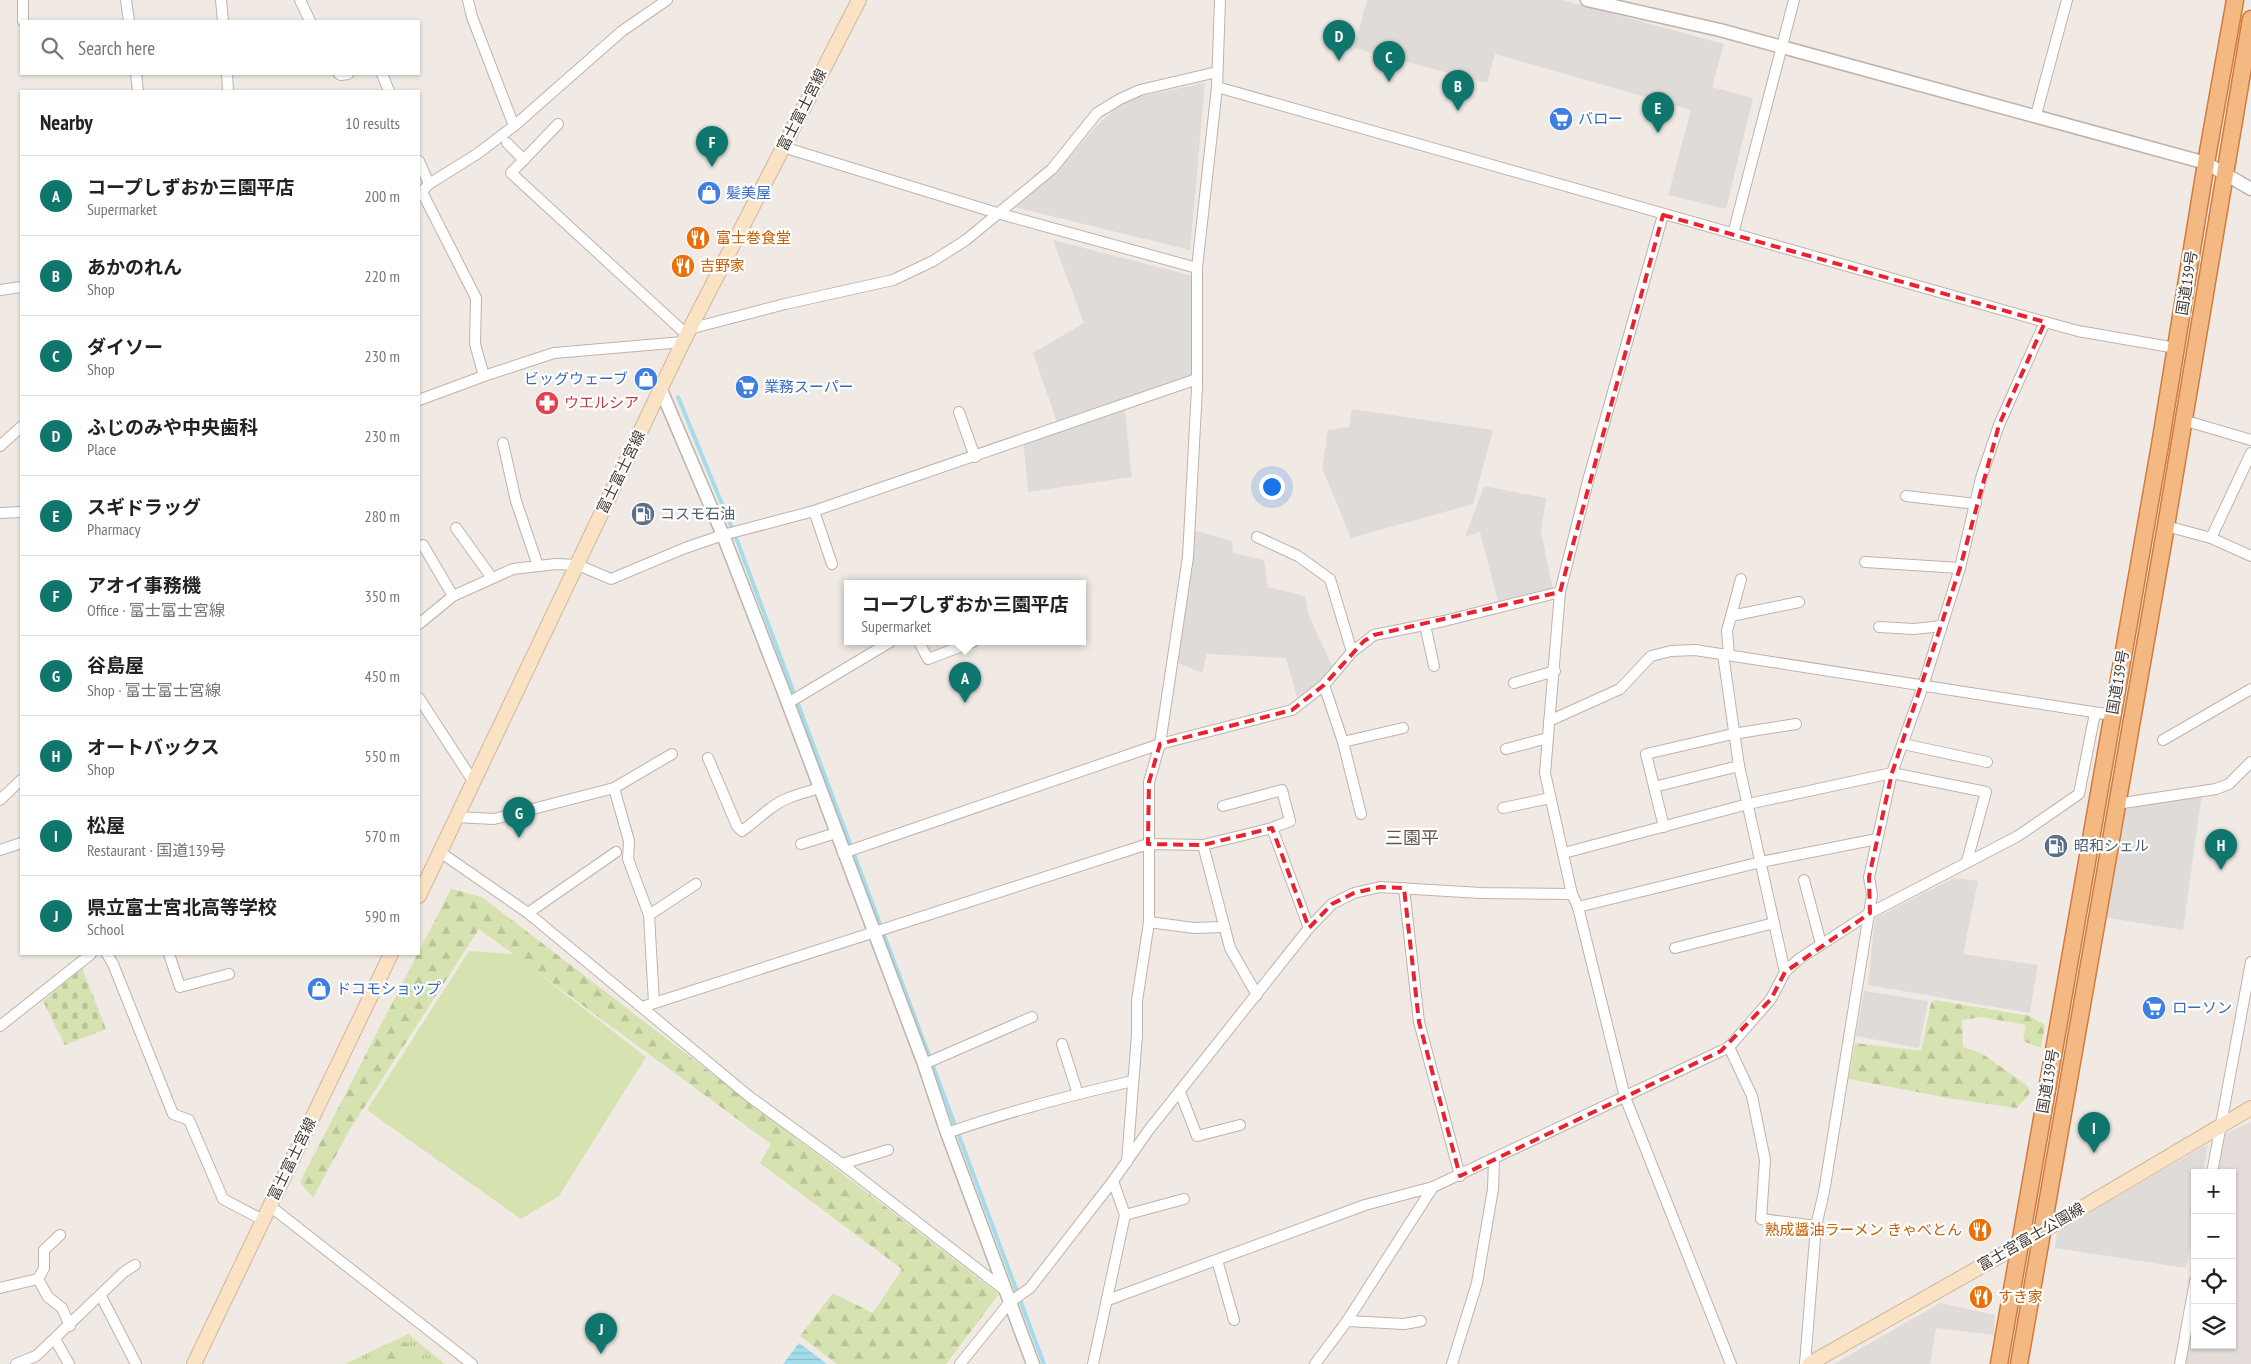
<!DOCTYPE html>
<html lang="en">
<head>
<meta charset="utf-8">
<style>
	body { margin:0; font-family:"PT Sans Narrow","Noto Sans JP",sans-serif; background:#f2f2f2; color:#222 }
	.controls { position:absolute; right:15px; bottom:15px; display:grid; overflow:hidden; border-radius:0px; box-shadow:0 1px 4px #0004 }
	.controls button { width:45px; height:45px; display:grid; place-items:center; padding:0; border:0; border-bottom:1px solid #e0e0e0; background:#fff; color:#222; font:25px sans-serif }
	.you { position:absolute; left:1271px; top:486px; width:18px; height:18px; margin:-12px; border:4px solid #fff; border-radius:50%; background:#1a73e8; box-shadow:0 0 0 8px #1a73e833 }
	.badge { display:grid; place-items:center; width:32px; height:32px; border-radius:50%; background:#0f766e; color:#fff; font-size:16px; font-weight:700 }
	.pin { position:absolute; translate:-50% -41px; filter:drop-shadow(0 1px 2px #0008) }
	.pin::after { content:''; position:absolute; top:26px; width:18px; height:15px; background:inherit; clip-path:polygon(0 0,100% 0,50% 100%) }
	.popup { position:absolute; left:844px; top:580px; width:242px; height:65px; box-sizing:border-box; display:grid; place-content:center; border-radius:0px; background:#fff; filter:drop-shadow(0 1px 4px #0005); font-size:16px; white-space:nowrap; color:#767676 }
	.popup b { font-size:19px; color:#222 }
	.popup::after { content:''; position:absolute; left:50%; top:100%; margin-left:-10px; border:10px solid transparent; border-top-color:#fff }
	.list { margin:0; padding:0; list-style:none }
	h2 { display:flex; justify-content:space-between; align-items:center; height:65px; margin:0; padding:0 20px; font-size:21px }
	h2 small { font-size:16px; font-weight:400; color:#767676 }
	.list li { display:grid; grid-template-columns:32px 1fr auto; gap:15px; align-items:center; box-sizing:border-box; height:80px; padding:0 20px; border-top:1px solid #e0e0e0 }
	.list b { display:block; font-size:19px; white-space:nowrap }
	.list p { margin:0; font-size:16px; white-space:nowrap; color:#767676 }
	.list em { font-size:16px; font-style:normal; color:#767676 }
	.icon { flex:none; width:28px; height:28px; fill:none; stroke:currentColor; stroke-width:2; stroke-linecap:round; stroke-linejoin:round }
	.map { position:relative; flex:none; width:2251px; height:1364px; overflow:hidden }
	.search { position:absolute; background:#fff; box-shadow:0 1px 4px #0004; left:20px; top:20px; width:400px; height:55px; display:flex; align-items:center; gap:12px; box-sizing:border-box; padding:0 18px; border-radius:0px; color:#767676; font-size:19px }
	.panel { position:absolute; background:#fff; box-shadow:0 1px 4px #0004; left:20px; top:90px; width:400px; height:865px; border-radius:0px }
	.map>svg:first-child { display:block }
	.industrial { fill:#e3dcd9 }
	.grass { fill:url(#grass-tufts) }
	.forest { fill:url(#forest-firs) }
	.cemetery { fill:url(#cemetery-stones) }
	.garden { fill:#d6e2af }
	.parking { fill:#dfdbd9 }
	.water { fill:url(#water-rules) }
	.lines { fill:none; stroke-linecap:round; stroke-linejoin:round }
	.stream { stroke:#a4dcea; stroke-width:4 }
	.minor-casing { stroke:#beb3ab; stroke-width:12 }
	.tertiary-casing { stroke:#beb3ab; stroke-width:15 }
	.secondary-casing { stroke:#d1b699; stroke-width:16 }
	.trunk-casing { stroke:#d17b3e; stroke-width:19 }
	.minor { stroke:#fff; stroke-width:10 }
	.tertiary { stroke:#fff; stroke-width:12 }
	.secondary { stroke:#fae2c5; stroke-width:14 }
	.trunk { stroke:#f4b882; stroke-width:16 }
	.marked { fill:none; stroke:#ea222f; stroke-width:4; stroke-dasharray:10 6; stroke-linejoin:round }
	.labels { text-anchor:middle; stroke-width:4.5; stroke-linejoin:round; paint-order:stroke }
	.street-label { font-size:15px; fill:#423a35; stroke:#fff }
	.shop-label { font-size:15px; fill:#366cbe; stroke:#fff; text-anchor:start }
	.food-label { font-size:15px; fill:#c56008; stroke:#fff; text-anchor:start }
	.health-label { font-size:15px; fill:#be3a42; stroke:#fff; text-anchor:start }
	.service-label { font-size:15px; fill:#4e5e75; stroke:#fff; text-anchor:start }
	.quarter-label { font-size:18px; fill:#64564d; stroke:#fff }
</style>
</head>
<body>
<div class="map">
<svg width="2251" height="1364" viewBox="0 0 2251 1364">
	<defs>
		<pattern id="grass-tufts" width="24" height="20" patternUnits="userSpaceOnUse" patternTransform="scale(1.25)"><rect width="24" height="20" fill="#d6e2af"/><path d="M3 7l-1-3M5 7V3M7 7l1-3M15 17l-1-3M17 17v-4M19 17l1-3" fill="none" stroke="#b9c397"/></pattern>
		<pattern id="forest-firs" width="22" height="20" patternUnits="userSpaceOnUse" patternTransform="scale(1.25)"><rect width="22" height="20" fill="#d6e2af"/><path d="M5 1l3.5 6h-7zM16 11l3.5 6h-7z" fill="#b9c397"/></pattern>
		<pattern id="cemetery-stones" width="16" height="16" patternUnits="userSpaceOnUse" patternTransform="scale(1.25)"><rect width="16" height="16" fill="#d6e2af"/><path d="M2 7V4a2 2 0 0 1 4 0v3zM10 15v-3a2 2 0 0 1 4 0v3z" fill="#b9c397"/></pattern>
		<pattern id="water-rules" width="6" height="5" patternUnits="userSpaceOnUse" patternTransform="scale(1.25)"><rect width="6" height="5" fill="#a4dcea"/><path d="M0 2.5h6" fill="none" stroke="#8ebec9"/></pattern>
	</defs>
	<rect width="100%" height="100%" fill="#f1eae4"/>
	<!-- industrial -->
	<path class="industrial" d="M2251,1122V1364H2182L2195,1281V1345H2232V1173H2217L2225,1134Z"/>
	<!-- grass -->
	<path class="grass" d="M408,1334L445,1364H345Z"/>
	<!-- forest -->
	<g class="forest">
		<path d="M451,889L482,897L999,1294L946,1364H837L800,1336L833,1293L873,1313L902,1269L760,1163L771,1144L479,929L350,1129L313,1198L300,1182Z"/>
		<path d="M1934,1000L2030,1016L2045,1025L2041,1048L2023,1041L2026,1025L1982,1017L1962,1020L1963,1047L1981,1053L2028,1086L2030,1093L2017,1108L1948,1098L1849,1079L1855,1043L1921,1051L1931,1003Z"/>
		<path d="M405,1342L416,1354L406,1364H352Z"/>
	</g>
	<!-- cemetery -->
	<path class="cemetery" d="M82,968L106,1029L65,1045L43,1001Z"/>
	<!-- garden -->
	<path class="garden" d="M469,951L514,954L646,1057L559,1196L521,1219L367,1110Z"/>
	<!-- parking -->
	<g class="parking">
		<path d="M1367,0H1562L1724,44L1712,87L1753,98L1726,209L1668,195L1691,110L1495,54L1487,83L1354,48Z"/>
		<path d="M1205,83L1190,250L1010,206L1060,168L1099,123L1127,99Z"/>
		<path d="M1053,240L1193,276L1194,377L1124,404L1132,477L1028,492L1023,439L1058,425L1033,353L1084,323Z"/>
		<path d="M1352,409L1493,430L1473,504L1351,538L1322,468L1328,430L1349,427Z"/>
		<path d="M1484,486L1546,498L1541,532L1553,589L1498,601L1480,532L1465,537Z"/>
		<path d="M1189,529L1232,541L1233,553L1264,560L1268,587L1305,596L1309,616L1333,668L1323,681L1298,701L1286,658L1207,654L1202,673L1176,662Z"/>
		<path d="M2202,794L2183,930L2103,917L2121,808Z"/>
		<path d="M1954,878L1978,881L1963,954L2038,965L2030,1013L1868,985L1875,918Z"/>
		<path d="M1864,991L1928,1001L1919,1048L1856,1036Z"/>
		<path d="M2208,1144L2203,1173H2195V1219L2186,1268L2055,1248L2057,1231Z"/>
		<path d="M1940,1303L1995,1315L1994,1335L1936,1328L1930,1364H1834Z"/>
	</g>
	<!-- water -->
	<path class="water" d="M799,1343L827,1364H783Z"/>
	<g class="lines">
		<!-- stream -->
		<path class="stream" d="M678,397L738,543L1044,1364"/>
		<!-- minor casing -->
		<g class="minor-casing">
			<g id="minor">
				<path d="M126,0L129,21"/>
				<path d="M221,0L223,21"/>
				<path d="M300,0L310,21"/>
				<path d="M468,0L472,17L514,126"/>
				<path d="M23,21V0"/>
				<path d="M136,74L138,91"/>
				<path d="M227,74L228,91"/>
				<path d="M339,74L341,75L348,74"/>
				<path d="M382,74L389,91"/>
				<path d="M1217,87L2045,322L2078,331L2176,348"/>
				<path d="M2036,115L2067,0"/>
				<path d="M558,124L511,173L686,334"/>
				<path d="M507,143L524,160"/>
				<path d="M783,147L997,213L1197,268"/>
				<path d="M419,161L429,184"/>
				<path d="M422,192L476,298L475,344L484,376"/>
				<path d="M419,195L429,184L477,154L514,126L622,31L667,0"/>
				<path d="M1663,215L1589,477L1560,592L1545,773L1572,894L1578,907L1625,1097L1731,1364"/>
				<path d="M1733,234L1794,0"/>
				<path d="M0,290L21,287"/>
				<path d="M689,329L785,304L893,280L933,261L966,240L1052,169L1097,113L1120,99L1140,90L1217,72"/>
				<path d="M419,400L484,376L554,353L683,342"/>
				<path d="M959,412L975,457"/>
				<path d="M2183,420L2251,440"/>
				<path d="M503,443L516,501L538,566"/>
				<path d="M0,446L21,427"/>
				<path d="M1906,496L1976,504"/>
				<path d="M814,511L832,564"/>
				<path d="M0,513L21,512"/>
				<path d="M2166,526L2211,538L2251,556"/>
				<path d="M456,528L492,578"/>
				<path d="M1257,537L1298,556L1330,579L1352,652"/>
				<path d="M2211,538L2251,453"/>
				<path d="M423,545L453,596"/>
				<path d="M1865,562L1960,568"/>
				<path d="M1731,616L1799,602"/>
				<path d="M419,624L453,596L513,569L556,564L578,565L611,579L685,548L723,535L814,511L1197,379"/>
				<path d="M1425,625L1434,666"/>
				<path d="M1879,627L1914,629L1942,626"/>
				<path d="M919,642L928,659L973,642"/>
				<path d="M1723,654L1739,766L1774,923"/>
				<path d="M1729,655L1727,631L1741,579"/>
				<path d="M1514,683L1555,671"/>
				<path d="M1324,685L1343,742L1361,814"/>
				<path d="M419,698L473,781"/>
				<path d="M788,703L890,642"/>
				<path d="M1549,721L1620,689L1651,656L1671,651L1695,650L2112,715"/>
				<path d="M2163,740L2251,689"/>
				<path d="M1343,742L1403,728"/>
				<path d="M1903,744L1987,762"/>
				<path d="M1506,749L1548,738"/>
				<path d="M708,758L737,826L742,831C752,824 761,815 771,808C785,797 803,793 820,788"/>
				<path d="M1654,787L1739,766"/>
				<path d="M614,788L629,841L628,859L649,915L654,1003"/>
				<path d="M0,800L21,780"/>
				<path d="M2116,804L2216,789L2229,784L2251,762"/>
				<path d="M1503,808L1550,798"/>
				<path d="M456,817L494,819L614,788L672,754"/>
				<path d="M1664,827L1646,754L1733,734L1796,724"/>
				<path d="M1272,828L1309,928"/>
				<path d="M801,844L836,833"/>
				<path d="M1203,845L1272,828L1290,821L1282,790L1223,806"/>
				<path d="M0,850L21,843"/>
				<path d="M440,852L528,913L750,1097L842,1164L1006,1291"/>
				<path d="M843,853L1160,744L1292,710L1324,685L1352,652L1374,635L1444,621L1560,592"/>
				<path d="M1564,853L1748,804L1892,773L1986,792L1967,861"/>
				<path d="M1804,880L1821,944"/>
				<path d="M1404,888L1419,1022L1460,1176"/>
				<path d="M1578,907L1761,862L1877,839"/>
				<path d="M528,913L616,852"/>
				<path d="M649,915L696,884"/>
				<path d="M1149,922L1194,928L1223,927"/>
				<path d="M1675,948L1774,923L1785,972"/>
				<path d="M107,954L113,964L173,1114L189,1120L223,1199L263,1220"/>
				<path d="M169,954L180,987L229,974"/>
				<path d="M642,1007L1148,844L1203,845L1230,948L1257,995"/>
				<path d="M0,1026L91,954"/>
				<path d="M1062,1044L1078,1094"/>
				<path d="M1729,1047L1752,1096L1765,1160L1761,1219L1816,1226"/>
				<path d="M924,1064L1032,1017"/>
				<path d="M1180,1092L1197,1136L1240,1125"/>
				<path d="M947,1133C1007,1112 1071,1095 1133,1081"/>
				<path d="M1127,1162L1137,1035V1001L1149,922V782L1160,744L1188,557L1197,388V268L1217,87L1220,0"/>
				<path d="M842,1164L888,1150"/>
				<path d="M2212,1173L2251,962"/>
				<path d="M270,1206L472,1364"/>
				<path d="M1125,1215L1184,1199"/>
				<path d="M1217,1260L1234,1320"/>
				<path d="M38,1279L48,1297L62,1308L70,1326"/>
				<path d="M0,1288L38,1279L44,1268V1250L60,1235"/>
				<path d="M101,1296L136,1364"/>
				<path d="M1108,1300L1365,1205L1433,1187"/>
				<path d="M1347,1321L1404,1324L1421,1321"/>
				<path d="M55,1339L69,1364"/>
				<path d="M16,1364L36,1356L124,1272L135,1265"/>
				<path d="M960,1364L1010,1302L1030,1288L1113,1181L1148,1131L1309,928L1332,904L1354,893L1380,887L1481,893L1572,894"/>
				<path d="M1093,1364L1125,1215L1113,1181"/>
				<path d="M1315,1364L1347,1321L1433,1187L1721,1051L1729,1047L1771,999L1785,972L1799,959L1870,913L2018,836L2079,794L2095,713"/>
				<path d="M1452,1364L1477,1283L1493,1189L1494,1160"/>
				<path d="M1805,1364L1816,1226L1824,1192L1872,895L1869,877L1892,773L1923,686L1960,568L1981,478L1999,425L2045,322"/>
				<path d="M2180,1364L2195,1281"/>
			</g>
		</g>
		<!-- tertiary casing -->
		<g class="tertiary-casing">
			<g id="tertiary">
				<path d="M1587,0L1720,30L2206,163L2251,189"/>
				<path d="M661,390L723,535L788,703L924,1064L947,1133L1033,1364"/>
			</g>
		</g>
		<!-- secondary casing -->
		<g class="secondary-casing">
			<g id="secondary">
				<path d="M419,896L683,342L859,0"/>
				<path d="M194,1364L391,954"/>
				<path d="M1809,1364L2019,1245L2251,1108"/>
			</g>
		</g>
		<!-- trunk casing -->
		<g class="trunk-casing">
			<g id="trunk">
				<path d="M1999,1364L2160,445L2206,163L2235,0"/>
				<path d="M2019,1364L2166,526L2251,19"/>
			</g>
		</g>
		<!-- minor -->
		<use href="#minor" class="minor"/>
		<!-- tertiary -->
		<use href="#tertiary" class="tertiary"/>
		<!-- secondary -->
		<use href="#secondary" class="secondary"/>
		<!-- trunk -->
		<use href="#trunk" class="trunk"/>
	</g>
	<!-- marked area -->
	<path class="marked" d="M1663,215L2045,322L1999,425L1960,568L1892,773L1869,877L1870,913L1785,972L1771,999L1721,1051L1460,1176L1419,1022L1404,888L1380,887L1354,893L1332,904L1309,928L1272,828L1203,845L1148,844L1149,782L1160,744L1292,710L1324,685L1364,641L1374,635L1560,592Z"/>
	<!-- icons -->
	<defs>
		<g id="supermarket-disc" transform="scale(1.25)"><circle r="9.5" fill="#3f7fe0" stroke="#fff"/><path d="M-6-5.5h2.5l.6 2H6L4.5 2H-2.5L-4.4-4H-6ZM-1.5 3.2a1.3 1.3 0 1 0 .1 0ZM3 3.2a1.3 1.3 0 1 0 .1 0Z" fill="#fff"/></g>
		<g id="shop-disc" transform="scale(1.25)"><circle r="9.5" fill="#3f7fe0" stroke="#fff"/><path d="M-5-2.5h2.3a2.7 3.5 0 0 1 5.4 0H5L5.5 6h-11ZM-1.5-2.5h3a1.5 2.3 0 0 0-3 0Z" fill="#fff"/></g>
		<g id="restaurant-disc" transform="scale(1.25)"><circle r="9.5" fill="#e8710a" stroke="#fff"/><path d="M-5-6h1v4h1v-4h1v4h1v-4h1v5L-1.5 .5V6h-2V.5L-5-1ZM5-6V6H3V1.5H1.5Q1.5-4 5-6Z" fill="#fff"/></g>
		<g id="pharmacy-disc" transform="scale(1.25)"><circle r="9.5" fill="#e0444e" stroke="#fff"/><path d="M-2-6h4v4h4v4h-4v4h-4v-4h-4v-4h4Z" fill="#fff"/></g>
		<g id="fuel-disc" transform="scale(1.25)"><circle r="9.5" fill="#5c6f8a" stroke="#fff"/><path d="M-5.5-6h7V0h2V4h1.3V-2.5L3-4.5l.8-.8L6-3V5H2.5V1h-1V6h-7ZM-4.2-4.7v3.2H.2V-4.7Z" fill="#fff"/></g>
	</defs>
	<g fill-rule="evenodd">
		<use href="#supermarket-disc" x="1561" y="119"/>
		<use href="#shop-disc" x="709" y="193"/>
		<use href="#restaurant-disc" x="698" y="238"/>
		<use href="#restaurant-disc" x="683" y="266"/>
		<use href="#shop-disc" x="646" y="379"/>
		<use href="#supermarket-disc" x="747" y="387"/>
		<use href="#pharmacy-disc" x="547" y="403"/>
		<use href="#fuel-disc" x="643" y="514"/>
		<use href="#fuel-disc" x="2056" y="846"/>
		<use href="#shop-disc" x="319" y="989"/>
		<use href="#supermarket-disc" x="2154" y="1008"/>
		<use href="#restaurant-disc" x="1980" y="1230"/>
		<use href="#restaurant-disc" x="1981" y="1297"/>
	</g>
	<g class="labels">
		<!-- street labels -->
		<g class="street-label">
			<text transform="translate(802 110) rotate(-63)" y="5">富士富士宮線</text>
			<text transform="translate(2187 283) rotate(-81)" y="5">国道139号</text>
			<text transform="translate(621 472) rotate(-64)" y="5">富士富士宮線</text>
			<text transform="translate(2118 682) rotate(-80)" y="5">国道139号</text>
			<text transform="translate(2048 1081) rotate(-80)" y="5">国道139号</text>
			<text transform="translate(292 1159) rotate(-64)" y="5">富士富士宮線</text>
			<text transform="translate(2031 1237) rotate(-30)" y="5">富士宮富士公園線</text>
		</g>
		<!-- shop labels -->
		<g class="shop-label">
			<text x="1578" y="124">バロー</text>
			<text x="726" y="198">髪美屋</text>
			<text x="628" y="384" text-anchor="end">ビッグウェーブ</text>
			<text x="764" y="392">業務スーパー</text>
			<text x="336" y="994">ドコモショップ</text>
			<text x="2172" y="1013">ローソン</text>
		</g>
		<!-- food labels -->
		<g class="food-label">
			<text x="716" y="243">富士巻食堂</text>
			<text x="700" y="271">吉野家</text>
			<text x="1962" y="1235" text-anchor="end">熟成醤油ラーメン きゃべとん</text>
			<text x="1998" y="1302">すき家</text>
		</g>
		<!-- health labels -->
		<g class="health-label">
			<text x="564" y="408">ウエルシア</text>
		</g>
		<!-- service labels -->
		<g class="service-label">
			<text x="660" y="519">コスモ石油</text>
			<text x="2074" y="851">昭和シェル</text>
		</g>
		<!-- quarter labels -->
		<g class="quarter-label">
			<text x="1412" y="844">三園平</text>
		</g>
	</g>
</svg>
<div class="controls">
<button>+</button>
<button>−</button>
<button><svg class="icon" aria-label="locate" viewBox="0 0 24 24"><circle cx="12" cy="12" r="6"/><path d="M12 2v4M12 18v4M2 12h4M18 12h4"/></svg></button>
<button><svg class="icon" aria-label="layers" viewBox="0 0 24 24"><path d="M12 4l9 5-9 5-9-5zM3 14l9 5 9-5"/></svg></button>
</div>
<div class="you"></div>
<div class="pin badge" style="left:965px;top:703px">A</div>
<div class="popup"><b>コープしずおか三園平店</b>Supermarket</div>
<div class="pin badge" style="left:1458px;top:111px">B</div>
<div class="pin badge" style="left:1389px;top:82px">C</div>
<div class="pin badge" style="left:1339px;top:61px">D</div>
<div class="pin badge" style="left:1658px;top:133px">E</div>
<div class="pin badge" style="left:712px;top:167px">F</div>
<div class="pin badge" style="left:519px;top:838px">G</div>
<div class="pin badge" style="left:2221px;top:870px">H</div>
<div class="pin badge" style="left:2094px;top:1153px">I</div>
<div class="pin badge" style="left:601px;top:1354px">J</div>
<div class="search"><svg class="icon" aria-label="search" viewBox="0 0 24 24"><circle cx="10" cy="10" r="6"/><path d="M15 15l6 6"/></svg>Search here</div>
<section class="panel">
<h2>Nearby<small>10 results</small></h2>
<ul class="list">
<li><span class="badge">A</span><div><b>コープしずおか三園平店</b><p>Supermarket</p></div><em>200 m</em></li>
<li><span class="badge">B</span><div><b>あかのれん</b><p>Shop</p></div><em>220 m</em></li>
<li><span class="badge">C</span><div><b>ダイソー</b><p>Shop</p></div><em>230 m</em></li>
<li><span class="badge">D</span><div><b>ふじのみや中央歯科</b><p>Place</p></div><em>230 m</em></li>
<li><span class="badge">E</span><div><b>スギドラッグ</b><p>Pharmacy</p></div><em>280 m</em></li>
<li><span class="badge">F</span><div><b>アオイ事務機</b><p>Office · 富士富士宮線</p></div><em>350 m</em></li>
<li><span class="badge">G</span><div><b>谷島屋</b><p>Shop · 富士富士宮線</p></div><em>450 m</em></li>
<li><span class="badge">H</span><div><b>オートバックス</b><p>Shop</p></div><em>550 m</em></li>
<li><span class="badge">I</span><div><b>松屋</b><p>Restaurant · 国道139号</p></div><em>570 m</em></li>
<li><span class="badge">J</span><div><b>県立富士宮北高等学校</b><p>School</p></div><em>590 m</em></li>
</ul>
</section>
</div>
</body>
</html>
